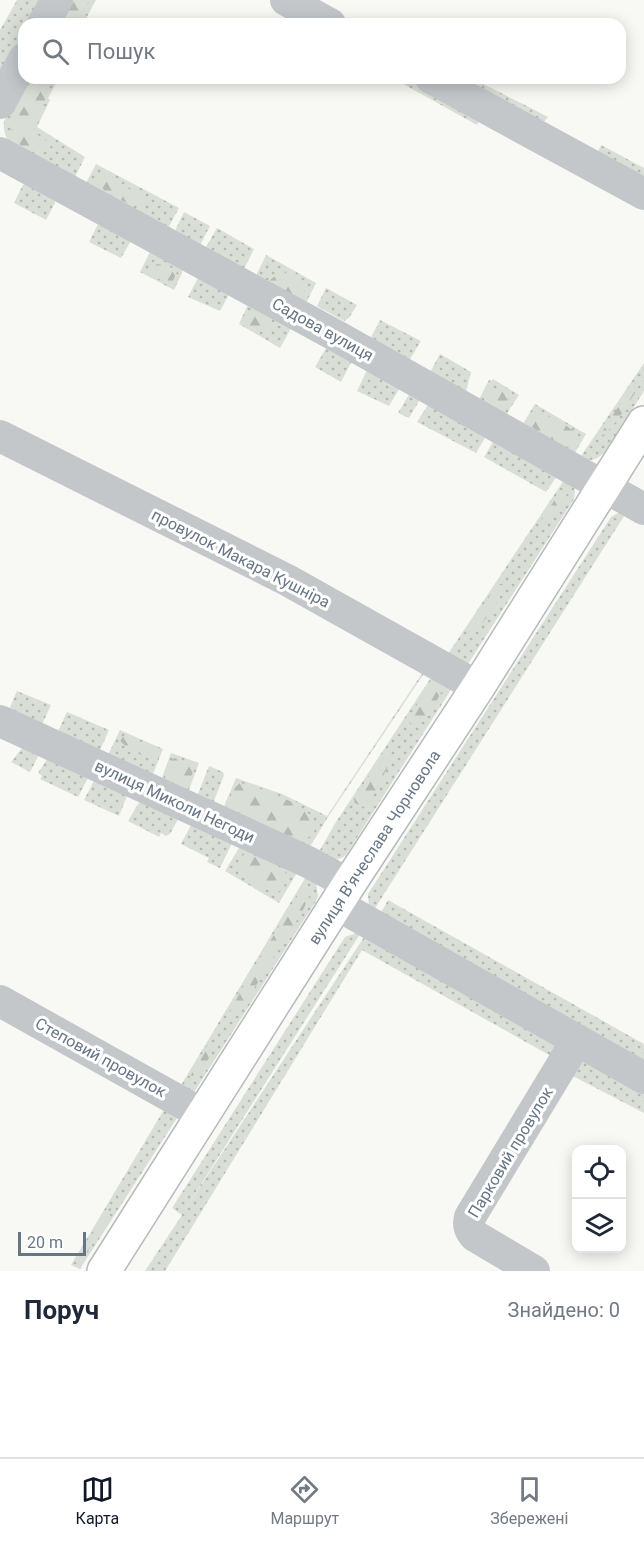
<!DOCTYPE html>
<html lang="uk">
<head>
<meta charset="utf-8">
<style>
	body { margin:0; font-family:Roboto,sans-serif; background:#f6f6f7; color:#1f2937 }
	.controls { position:absolute; right:18px; bottom:18px; display:grid; overflow:hidden; border-radius:12px; box-shadow:0 3px 15px #0003 }
	.controls button { width:54px; height:54px; display:grid; place-items:center; padding:0; border:0; border-bottom:2px solid #e0e1e3; background:#fff; color:#1f2937; font:30px sans-serif }
	.scale { position:absolute; left:18px; bottom:15px; width:68px; box-sizing:border-box; padding-left:6px; border:3px solid #677686; border-top:0; font-size:16px; line-height:21px; white-space:nowrap; color:#677686; -webkit-text-stroke:4px #fff; paint-order:stroke }
	.list { margin:0; padding:0; list-style:none }
	h2 { display:flex; justify-content:space-between; align-items:center; height:78px; margin:0; padding:0 24px; font-size:26px }
	h2 small { font-size:20px; font-weight:400; color:#747a83 }
	.icon { flex:none; width:33px; height:33px; fill:none; stroke:currentColor; stroke-width:2; stroke-linecap:round; stroke-linejoin:round }
	.map { position:relative; flex:none; width:644px; height:1271px; overflow:hidden }
	.search { position:absolute; background:#fff; box-shadow:0 3px 15px #0003; left:18px; right:18px; top:18px; height:66px; display:flex; align-items:center; gap:15px; box-sizing:border-box; padding:0 21px; border-radius:18px; color:#747a83; font-size:22px }
	.sheet { height:186px; background:#fff }
	nav { display:flex; justify-content:space-around; align-items:center; box-sizing:border-box; height:84px; border-top:2px solid #e0e1e3; background:#fff; font-size:16px; color:#747a83 }
	nav a { display:grid; justify-items:center; gap:3px }
	nav .on { color:#111827 }
	.map>svg:first-child { display:block }
	.grass { fill:url(#grass-dots) }
	.forest { fill:url(#forest-firs) }
	.lines { fill:none; stroke-linecap:round; stroke-linejoin:round }
	.major-casing { stroke:#b6babe; stroke-width:36 }
	.minor { stroke:#c3c7ca; stroke-width:32 }
	.major { stroke:#fff; stroke-width:33 }
	.labels { text-anchor:middle; stroke-width:6; stroke-linejoin:round; paint-order:stroke }
	.street-label { font-size:16px; fill:#677686; stroke:#fff }
</style>
</head>
<body>
<div class="map">
<svg width="644" height="1271" viewBox="0 0 644 1271">
	<defs>
		<pattern id="grass-dots" width="8" height="8" patternUnits="userSpaceOnUse" patternTransform="scale(1.5)"><rect width="8" height="8" fill="#d9dfd6"/><path d="M2 2h.1M6 6h.1" fill="none" stroke="#b4b9b3" stroke-width="1.8" stroke-linecap="round"/></pattern>
		<pattern id="forest-firs" width="22" height="20" patternUnits="userSpaceOnUse" patternTransform="scale(1.5)"><rect width="22" height="20" fill="#d9dfd6"/><path d="M5 1l3.5 6h-7zM16 11l3.5 6h-7z" fill="#b4b9b3"/></pattern>
	</defs>
	<rect width="100%" height="100%" fill="#f8f8f5"/>
	<!-- grass -->
	<g class="grass">
		<path d="M17,0H44L31,24H24V36L0,78V30Z"/>
		<path d="M69,0H96L83,24H72L60,18Z"/>
		<path d="M27,78H59L48,98L50,100L37,127L85,157L73,181L10,144C5,136 3,130 4,121Z"/>
		<path d="M397,78H415L482,115L477,125L396,80Z"/>
		<path d="M478,81C500,93 524,104 548,117L540,127L476,94Z"/>
		<path d="M601,145L644,168V175L640,182L595,158Z"/>
		<path d="M96,164L179,208L166,232L84,187Z"/>
		<path d="M30,181L55,194V203L46,220L14,203L23,185Z"/>
		<path d="M184,212L210,226L198,249L173,235Z"/>
		<path d="M98,224L131,241L121,258L89,242Z"/>
		<path d="M217,228L254,249L242,273L203,252Z"/>
		<path d="M150,252L183,263L182,273L174,290L140,272Z"/>
		<path d="M266,255L316,283L304,307L254,280Z"/>
		<path d="M198,278L232,289L220,311L188,297Z"/>
		<path d="M326,288L357,305L349,318L344,321L317,306Z"/>
		<path d="M250,300L294,323L280,348L239,324Z"/>
		<path d="M380,320L421,341L407,364L368,343Z"/>
		<path d="M329,343L354,357L341,382L315,367Z"/>
		<path d="M440,354L471,372L465,396L428,376Z"/>
		<path d="M644,363V391L606,451C598,459 592,462 579,459Z"/>
		<path d="M369,366L401,386L389,406L357,391Z"/>
		<path d="M493,379L519,395L504,418L477,403L489,380L491,381Z"/>
		<path d="M411,391L422,396L409,418L398,413Z"/>
		<path d="M431,400L488,433L476,453L417,422Z"/>
		<path d="M535,404L586,434L573,456L521,427Z"/>
		<path d="M496,437L559,473L546,492L484,457Z"/>
		<path d="M566,477C574,484 576,488 574,499L468,664L444,660Z"/>
		<path d="M622,511L626,513L372,913L369,909L368,894L611,517Z"/>
		<path d="M429,666L328,817L308,850L222,811L236,778L282,794L327,816L423,672Z"/>
		<path d="M436,670L454,685L346,855C337,863 328,859 317,855L336,822Z"/>
		<path d="M17,691L51,705L40,729L7,714Z"/>
		<path d="M67,712L109,730L98,755L59,737V729Z"/>
		<path d="M120,730L163,749L151,779L106,759Z"/>
		<path d="M27,742L42,749L30,772L11,762Z"/>
		<path d="M51,753L88,778L78,797L40,779L42,776L38,773Z"/>
		<path d="M171,753L199,763L187,795L160,783Z"/>
		<path d="M209,766L223,772L224,775L212,806L196,799Z"/>
		<path d="M97,775L127,796L119,816L84,800Z"/>
		<path d="M142,801L178,819L170,834L166,836L161,833L159,837L128,821L138,804Z"/>
		<path d="M191,825L234,839L220,868L207,862L209,858L181,844Z"/>
		<path d="M242,843L298,871L279,903L225,871Z"/>
		<path d="M307,875L316,882L318,896L316,901L191,1097L177,1092Z"/>
		<path d="M388,900L644,1044V1068L378,918Z"/>
		<path d="M362,931L184,1211L366,934L552,1038L560,1049L551,1071L549,1055L362,950L165,1271H145L182,1215L172,1208L345,937Z"/>
		<path d="M581,1053L644,1089V1113L565,1072Z"/>
		<path d="M168,1103L177,1118L80,1269L71,1265Z"/>
	</g>
	<!-- forest -->
	<g class="forest">
		<path d="M72,0H90C84,9 80,17 70,18L65,15Z"/>
		<path d="M31,78H52L48,86L44,104L34,127L35,133L52,145L47,152C37,152 28,151 20,145C0,127 20,98 31,78Z"/>
		<path d="M102,173L146,199L147,202L133,206L109,194L97,183L98,175Z"/>
		<path d="M157,264L169,266L177,272L171,285L147,273Z"/>
		<path d="M284,272L291,276L304,288C304,293 304,297 298,299L269,281L279,273Z"/>
		<path d="M256,307L267,314L273,323L266,332C262,331 255,330 251,328C242,321 249,311 256,307Z"/>
		<path d="M640,377L643,378C637,390 611,435 600,436L611,417Z"/>
		<path d="M490,388L506,392L510,396L502,409H499L485,404L484,397Z"/>
		<path d="M537,414C552,415 567,425 578,435L575,443L568,447L555,442L527,424Z"/>
		<path d="M561,490L567,493L564,504L546,523H540Z"/>
		<path d="M497,585H502L504,590C494,606 486,625 468,633L466,631Z"/>
		<path d="M432,683L439,685L442,691L429,714L418,726H413L409,721L414,709Z"/>
		<path d="M127,736L154,747L157,752L156,757C144,759 126,749 119,739L121,737Z"/>
		<path d="M387,755L390,759L389,764L369,804L363,807L355,803L354,799L380,759Z"/>
		<path d="M175,758L188,762L194,769L187,787L182,789L167,782L165,777L171,760Z"/>
		<path d="M240,783C258,787 309,804 315,823C317,828 314,831 312,836L300,840L260,825L228,809C229,799 232,789 240,783Z"/>
		<path d="M245,854C260,855 280,864 288,876V880L280,891C267,895 246,876 238,866L242,856Z"/>
		<path d="M306,887L311,892L302,912L243,1006L230,1018L228,1016L245,983L301,890Z"/>
		<path d="M211,1044L214,1048C206,1061 198,1084 184,1088L206,1047Z"/>
		<path d="M111,1206L113,1207L104,1227L77,1266L76,1262L79,1254Z"/>
	</g>
	<g class="lines">
		<!-- major casing -->
		<g class="major-casing">
			<path id="major" d="M104,1271L349,884L478,687L644,423"/>
		</g>
		<!-- minor -->
		<g class="minor">
			<path d="M286,0L330,24"/>
			<path d="M43,24L57,0"/>
			<path d="M431,78L644,194"/>
			<path d="M0,103L24,59"/>
			<path d="M0,153L331,333L644,509"/>
			<path d="M0,436L287,580L478,687"/>
			<path d="M0,721L308,862L349,884"/>
			<path d="M336,904L644,1078"/>
			<path d="M0,1001L202,1114"/>
			<path d="M534,1271L475,1236C469,1229 468,1225 470,1217L577,1040"/>
		</g>
		<!-- major -->
		<use href="#major" class="major"/>
	</g>
	<g class="labels">
		<!-- street labels -->
		<g class="street-label">
			<text transform="translate(323 329) rotate(29)" y="6">Садова вулиця</text>
			<text transform="translate(241 558) rotate(27)" y="6">провулок Макара Кушніра</text>
			<text transform="translate(175 801) rotate(25)" y="6">вулиця Миколи Негоди</text>
			<text transform="translate(374 847) rotate(-57)" y="6">вулиця Вʼячеслава Чорновола</text>
			<text transform="translate(101 1057) rotate(29)" y="6">Степовий провулок</text>
			<text transform="translate(510 1152) rotate(-59)" y="6">Парковий провулок</text>
		</g>
	</g>
</svg>
<div class="controls">
<button><svg class="icon" aria-label="locate" viewBox="0 0 24 24"><circle cx="12" cy="12" r="6"/><path d="M12 2v4M12 18v4M2 12h4M18 12h4"/></svg></button>
<button><svg class="icon" aria-label="layers" viewBox="0 0 24 24"><path d="M12 4l9 5-9 5-9-5zM3 14l9 5 9-5"/></svg></button>
</div>
<div class="scale">20 m</div>
<div class="search"><svg class="icon" aria-label="search" viewBox="0 0 24 24"><circle cx="10" cy="10" r="6"/><path d="M15 15l6 6"/></svg>Пошук</div>
</div>
<section class="sheet">
<h2>Поруч<small>Знайдено: 0</small></h2>
<ul class="list">
</ul>
</section>
<nav>
<a class="on"><svg class="icon" aria-label="map" viewBox="0 0 24 24"><path d="M3 6l6-2 6 2 6-2v14l-6 2-6-2-6 2zM9 4v14M15 6v14"/></svg>Карта</a>
<a><svg class="icon" aria-label="directions" viewBox="0 0 24 24"><path d="M12 3l9 9-9 9-9-9zM9 14v-3h6M13 9l2 2-2 2"/></svg>Маршрут</a>
<a><svg class="icon" aria-label="saved" viewBox="0 0 24 24"><path d="M7 4h10v16l-5-4-5 4z"/></svg>Збережені</a>
</nav>
</body>
</html>
